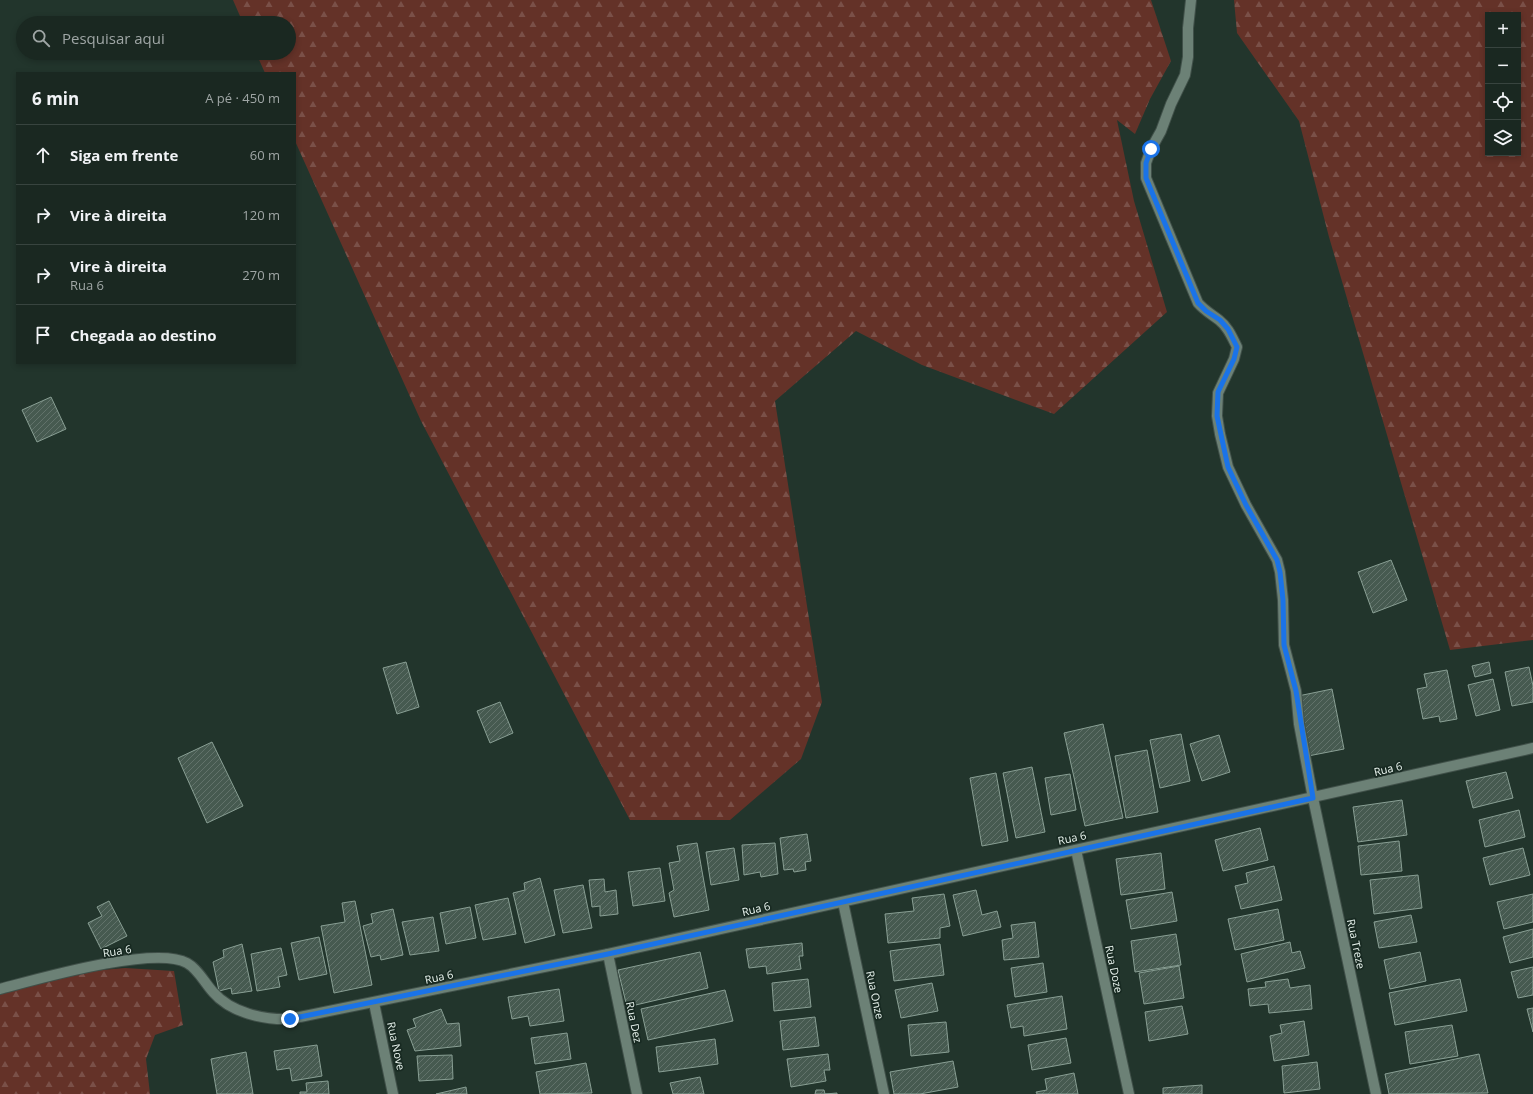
<!DOCTYPE html>
<html lang="pt">
<head>
<meta charset="utf-8">
<style>
	body { margin:0; font-family:"Open Sans",sans-serif; background:#27342e; color:#f1f3f6 }
	.controls { position:absolute; right:12px; top:12px; display:grid; overflow:hidden; border-radius:0px; box-shadow:0 2px 6px #0003 }
	.controls button { width:36px; height:36px; display:grid; place-items:center; padding:0; border:0; border-bottom:1px solid #38443f; background:#1a2821; color:#f1f3f6; font:20px sans-serif }
	.stop { position:absolute; width:12px; height:12px; margin:-9px; border:3px solid #1a73e8; border-radius:50%; background:#fff }
	.stop.end { background:#1a73e8; border-color:#fff; box-shadow:0 1px 4px #0008 }
	.list { margin:0; padding:0; list-style:none }
	h2 { display:flex; justify-content:space-between; align-items:center; height:52px; margin:0; padding:0 16px; font-size:17px }
	h2 small { font-size:13px; font-weight:400; color:#9fa6a5 }
	.list li { display:grid; grid-template-columns:26px 1fr auto; gap:12px; align-items:center; box-sizing:border-box; height:60px; padding:0 16px; border-top:1px solid #38443f }
	.list b { display:block; font-size:15px; white-space:nowrap }
	.list p { margin:0; font-size:13px; white-space:nowrap; color:#9fa6a5 }
	.list em { font-size:13px; font-style:normal; color:#9fa6a5 }
	.icon { flex:none; width:22px; height:22px; fill:none; stroke:currentColor; stroke-width:2; stroke-linecap:round; stroke-linejoin:round }
	.map { position:relative; flex:none; width:1533px; height:1094px; overflow:hidden }
	.search { position:absolute; background:#1a2821; box-shadow:0 2px 6px #0003; left:16px; top:16px; width:280px; height:44px; display:flex; align-items:center; gap:10px; box-sizing:border-box; padding:0 14px; border-radius:22px; color:#9fa6a5; font-size:15px }
	.panel { position:absolute; background:#1a2821; box-shadow:0 2px 6px #0003; left:16px; top:72px; width:280px; height:292px; border-radius:0px }
	.map>svg:first-child { display:block }
	.forest { fill:url(#forest-firs); fill-rule:evenodd }
	.building { fill:url(#building-hatch); stroke:#899f94 }
	.lines { fill:none; stroke-linecap:round; stroke-linejoin:round }
	.minor-casing { stroke:#405049; stroke-width:12 }
	.minor { stroke:#6c8176; stroke-width:10 }
	.route { stroke:#1a73e8; stroke-width:5 }
	.labels { text-anchor:middle; stroke-width:3.5; stroke-linejoin:round; paint-order:stroke }
	.street-label { font-size:11px; fill:#eaf5ef; stroke:#182a22 }
</style>
</head>
<body>
<div class="map">
<svg width="1533" height="1094" viewBox="0 0 1533 1094">
	<defs>
		<pattern id="forest-firs" width="22" height="20" patternUnits="userSpaceOnUse"><rect width="22" height="20" fill="#643228"/><path d="M5 1l3.5 6h-7zM16 11l3.5 6h-7z" fill="#7a5048"/></pattern>
		<pattern id="building-hatch" width="6" height="6" patternUnits="userSpaceOnUse"><rect width="6" height="6" fill="#465a50"/><path d="M-1 1l2-2M0 6l6-6M5 7l2-2" fill="none" stroke="#61726a"/></pattern>
	</defs>
	<rect width="100%" height="100%" fill="#22352c"/>
	<!-- forest -->
	<g class="forest">
		<path d="M233,0H1151L1171,61L1150,99L1135,134L1117,120L1134,201L1167,312L1054,414L922,365L856,331L775,401L822,702L801,759L730,820H630L421,421L295,141V73H265L256,53H289V23H243Z"/>
		<path d="M1234,0H1533V640L1450,650L1329,237L1299,121L1237,33ZM1488,15H1518V153H1488Z"/>
		<path d="M125,968L174,971L183,1025L155,1035L146,1059L150,1094H0V993L91,971Z"/>
	</g>
	<!-- building -->
	<g class="building">
		<path d="M51,397L66,429L37,442L22,410Z"/>
		<path d="M1391,560L1407,600L1373,613L1358,572Z"/>
		<path d="M406,662L419,707L397,714L383,668Z"/>
		<path d="M1489,662L1491,673L1475,677L1472,666Z"/>
		<path d="M1529,667L1533,686V702L1512,706L1505,672Z"/>
		<path d="M1447,670L1457,719L1440,722L1439,716L1423,719L1417,689L1427,687L1424,674Z"/>
		<path d="M1493,679L1500,710L1476,716L1468,685Z"/>
		<path d="M1332,689L1344,749L1308,756L1298,696Z"/>
		<path d="M500,702L513,733L490,743L477,711Z"/>
		<path d="M1103,724L1123,818L1085,826L1064,733Z"/>
		<path d="M1181,734L1190,781L1160,788L1150,740Z"/>
		<path d="M1219,735L1230,772L1202,781L1190,744Z"/>
		<path d="M212,742L243,806L207,823L178,758Z"/>
		<path d="M1147,750L1158,812L1126,818L1115,756Z"/>
		<path d="M1032,767L1045,832L1016,838L1003,773Z"/>
		<path d="M1506,772L1513,798L1473,808L1466,781Z"/>
		<path d="M996,773L1008,841L982,846L970,778Z"/>
		<path d="M1070,774L1076,810L1051,815L1045,778Z"/>
		<path d="M1402,800L1407,835L1358,842L1353,807Z"/>
		<path d="M1519,810L1525,837L1485,847L1479,820Z"/>
		<path d="M1260,828L1268,860L1223,871L1215,840Z"/>
		<path d="M807,834L811,861L805,862L806,870L794,872L793,869L784,870L780,838Z"/>
		<path d="M1399,841L1402,871L1361,875L1358,846Z"/>
		<path d="M697,843L709,910L674,917L669,893L674,890L669,863L680,861L677,846Z"/>
		<path d="M775,843L778,874L761,877L760,872L744,875L742,845Z"/>
		<path d="M734,848L739,880L711,885L706,852Z"/>
		<path d="M1523,848L1530,875L1490,885L1483,858Z"/>
		<path d="M1161,853L1165,889L1121,895L1116,859Z"/>
		<path d="M1274,866L1282,900L1241,909L1235,886L1248,883L1246,873Z"/>
		<path d="M660,868L665,901L633,906L628,872Z"/>
		<path d="M1418,875L1422,908L1374,914L1370,880Z"/>
		<path d="M540,878L555,935L525,943L513,893L525,890L524,883Z"/>
		<path d="M604,879L605,892L616,890L618,914L600,916V906L592,907L589,880Z"/>
		<path d="M583,885L592,928L563,933L554,890Z"/>
		<path d="M976,890L982,915L997,911L1001,927L963,936L953,895Z"/>
		<path d="M1172,892L1177,921L1131,929L1126,900Z"/>
		<path d="M944,894L950,926L940,928V938L888,943L885,914L914,911L912,898Z"/>
		<path d="M1533,894V922L1504,929L1497,902Z"/>
		<path d="M508,898L516,934L483,940L475,905Z"/>
		<path d="M109,901L127,936L101,949L88,923L102,916L97,907Z"/>
		<path d="M355,901L372,985L334,993L321,926L345,922L342,903Z"/>
		<path d="M470,907L476,938L446,944L440,913Z"/>
		<path d="M393,909L403,955L381,960L380,955L371,957L363,926L373,923L371,914Z"/>
		<path d="M1278,909L1284,940L1235,950L1228,919Z"/>
		<path d="M1411,915L1417,942L1379,948L1374,922Z"/>
		<path d="M433,917L439,951L410,955L402,922Z"/>
		<path d="M1035,922L1039,957L1004,960L1002,940L1013,938L1011,925Z"/>
		<path d="M1533,929V957L1510,963L1503,937Z"/>
		<path d="M1176,934L1181,965L1135,972L1131,941Z"/>
		<path d="M319,937L327,974L299,980L291,943Z"/>
		<path d="M1290,942L1292,953L1300,951L1305,968L1247,982L1241,954Z"/>
		<path d="M802,943L803,956H799L801,969L767,974L766,966L749,968L746,949Z"/>
		<path d="M242,944L252,991L232,994L231,988L219,991L213,962L224,957L223,950Z"/>
		<path d="M940,944L944,975L894,981L890,951Z"/>
		<path d="M281,948L287,975L278,977L280,987L257,991L251,954Z"/>
		<path d="M700,952L708,988L627,1007L618,970Z"/>
		<path d="M1420,952L1426,981L1390,989L1384,960Z"/>
		<path d="M1043,963L1047,992L1015,997L1011,968Z"/>
		<path d="M1179,966L1184,998L1144,1004L1139,973Z"/>
		<path d="M1533,967V995L1518,998L1511,972Z"/>
		<path d="M808,979L811,1007L774,1011L772,983Z"/>
		<path d="M1288,979L1290,988L1310,985L1312,1009L1269,1013L1268,1004L1250,1006L1248,989L1266,987L1265,982Z"/>
		<path d="M1460,979L1467,1011L1395,1025L1389,993Z"/>
		<path d="M932,983L938,1011L901,1018L895,990Z"/>
		<path d="M559,989L564,1021L530,1026L528,1016L512,1019L508,997Z"/>
		<path d="M725,990L733,1021L648,1040L641,1009Z"/>
		<path d="M1062,996L1067,1029L1024,1036L1023,1026L1011,1028L1007,1005Z"/>
		<path d="M1182,1006L1188,1034L1149,1041L1145,1012Z"/>
		<path d="M1533,1008V1032L1527,1009Z"/>
		<path d="M441,1009L447,1024L459,1023L461,1046L415,1051L407,1030L416,1027L413,1019Z"/>
		<path d="M815,1017L819,1046L783,1050L780,1021Z"/>
		<path d="M1304,1021L1309,1055L1274,1061L1270,1036L1282,1033L1280,1025Z"/>
		<path d="M946,1022L949,1052L911,1056L908,1025Z"/>
		<path d="M1452,1025L1458,1056L1410,1064L1405,1032Z"/>
		<path d="M567,1033L571,1059L535,1064L531,1038Z"/>
		<path d="M1066,1038L1071,1063L1032,1070L1028,1045Z"/>
		<path d="M715,1039L718,1064L659,1072L656,1047Z"/>
		<path d="M317,1045L322,1076L292,1081L290,1068L277,1070L274,1051Z"/>
		<path d="M246,1052L253,1094H217L211,1059Z"/>
		<path d="M828,1054L830,1070H824L826,1081L791,1087L787,1059Z"/>
		<path d="M1479,1054L1488,1093L1389,1094L1385,1074Z"/>
		<path d="M452,1055L453,1079L419,1081L417,1056Z"/>
		<path d="M953,1061L958,1087L920,1094H894L890,1072Z"/>
		<path d="M1317,1062L1320,1089L1284,1093L1282,1066Z"/>
		<path d="M586,1063L592,1093L540,1094L536,1072Z"/>
		<path d="M1074,1073L1078,1094H1037L1036,1092L1047,1090L1045,1079Z"/>
		<path d="M700,1077L704,1094H673L670,1083Z"/>
		<path d="M328,1081L329,1094H300V1092H307L306,1083Z"/>
		<path d="M1202,1085V1094H1163V1088Z"/>
		<path d="M466,1087L467,1094H436Z"/>
		<path d="M816,1090H824L825,1094L837,1093V1094H815Z"/>
	</g>
	<g class="lines">
		<!-- minor casing -->
		<g class="minor-casing">
			<g id="minor">
				<path d="M1191,0L1188,28V57L1185,75L1171,104L1161,131L1151,149L1146,163V178L1198,303C1204,310 1211,314 1219,320C1228,327 1232,337 1237,347L1234,359L1218,393L1217,416L1220,434L1228,467L1246,505L1277,560L1280,572L1283,600L1284,645L1296,691L1299,724L1313,798L1376,1094"/>
				<path d="M1076,850L1129,1094"/>
				<path d="M843,902L884,1094"/>
				<path d="M608,954L637,1094"/>
				<path d="M0,989C38,979 155,945 187,963C198,969 204,982 213,992C231,1013 264,1020 290,1019L608,954L1533,748"/>
				<path d="M374,1003L393,1094"/>
			</g>
		</g>
		<!-- minor -->
		<use href="#minor" class="minor"/>
	</g>
	<g class="lines">
		<!-- route -->
		<path class="route" d="M290,1019L608,954L1313,798L1296,691L1284,645L1283,600L1280,572L1277,560L1246,505L1228,467L1217,416L1218,392L1234,359L1237,347L1228,329L1220,320L1206,311L1198,303L1146,178V163L1151,149"/>
	</g>
	<g class="labels">
		<!-- street labels -->
		<g class="street-label">
			<text transform="translate(1388 769) rotate(-13)" y="4">Rua 6</text>
			<text transform="translate(1072 838) rotate(-12)" y="4">Rua 6</text>
			<text transform="translate(756 909) rotate(-13)" y="4">Rua 6</text>
			<text transform="translate(1356 944) rotate(78)" y="4">Rua Treze</text>
			<text transform="translate(117 951) rotate(-9)" y="4">Rua 6</text>
			<text transform="translate(1114 969) rotate(78)" y="4">Rua Doze</text>
			<text transform="translate(439 977) rotate(-12)" y="4">Rua 6</text>
			<text transform="translate(875 995) rotate(78)" y="4">Rua Onze</text>
			<text transform="translate(634 1022) rotate(78)" y="4">Rua Dez</text>
			<text transform="translate(396 1046) rotate(78)" y="4">Rua Nove</text>
		</g>
	</g>
</svg>
<div class="controls">
<button>+</button>
<button>−</button>
<button><svg class="icon" aria-label="locate" viewBox="0 0 24 24"><circle cx="12" cy="12" r="6"/><path d="M12 2v4M12 18v4M2 12h4M18 12h4"/></svg></button>
<button><svg class="icon" aria-label="layers" viewBox="0 0 24 24"><path d="M12 4l9 5-9 5-9-5zM3 14l9 5 9-5"/></svg></button>
</div>
<div class="stop" style="left:1151px;top:149px"></div>
<div class="stop end" style="left:290px;top:1019px"></div>
<div class="search"><svg class="icon" aria-label="search" viewBox="0 0 24 24"><circle cx="10" cy="10" r="6"/><path d="M15 15l6 6"/></svg>Pesquisar aqui</div>
<section class="panel">
<h2>6 min<small>A pé · 450 m</small></h2>
<ul class="list">
<li><svg class="icon" aria-label="ahead" viewBox="0 0 24 24"><path d="M12 20V5M6 11l6-6 6 6"/></svg><div><b>Siga em frente</b></div><em>60 m</em></li>
<li><svg class="icon" aria-label="right" viewBox="0 0 24 24"><path d="M7 20v-9h11M14 6l5 5-5 5"/></svg><div><b>Vire à direita</b></div><em>120 m</em></li>
<li><svg class="icon" aria-label="right" viewBox="0 0 24 24"><path d="M7 20v-9h11M14 6l5 5-5 5"/></svg><div><b>Vire à direita</b><p>Rua 6</p></div><em>270 m</em></li>
<li><svg class="icon" aria-label="arrive" viewBox="0 0 24 24"><path d="M6 21V4h12l-3 4 3 4H6"/></svg><div><b>Chegada ao destino</b></div></li>
</ul>
</section>
</div>
</body>
</html>
